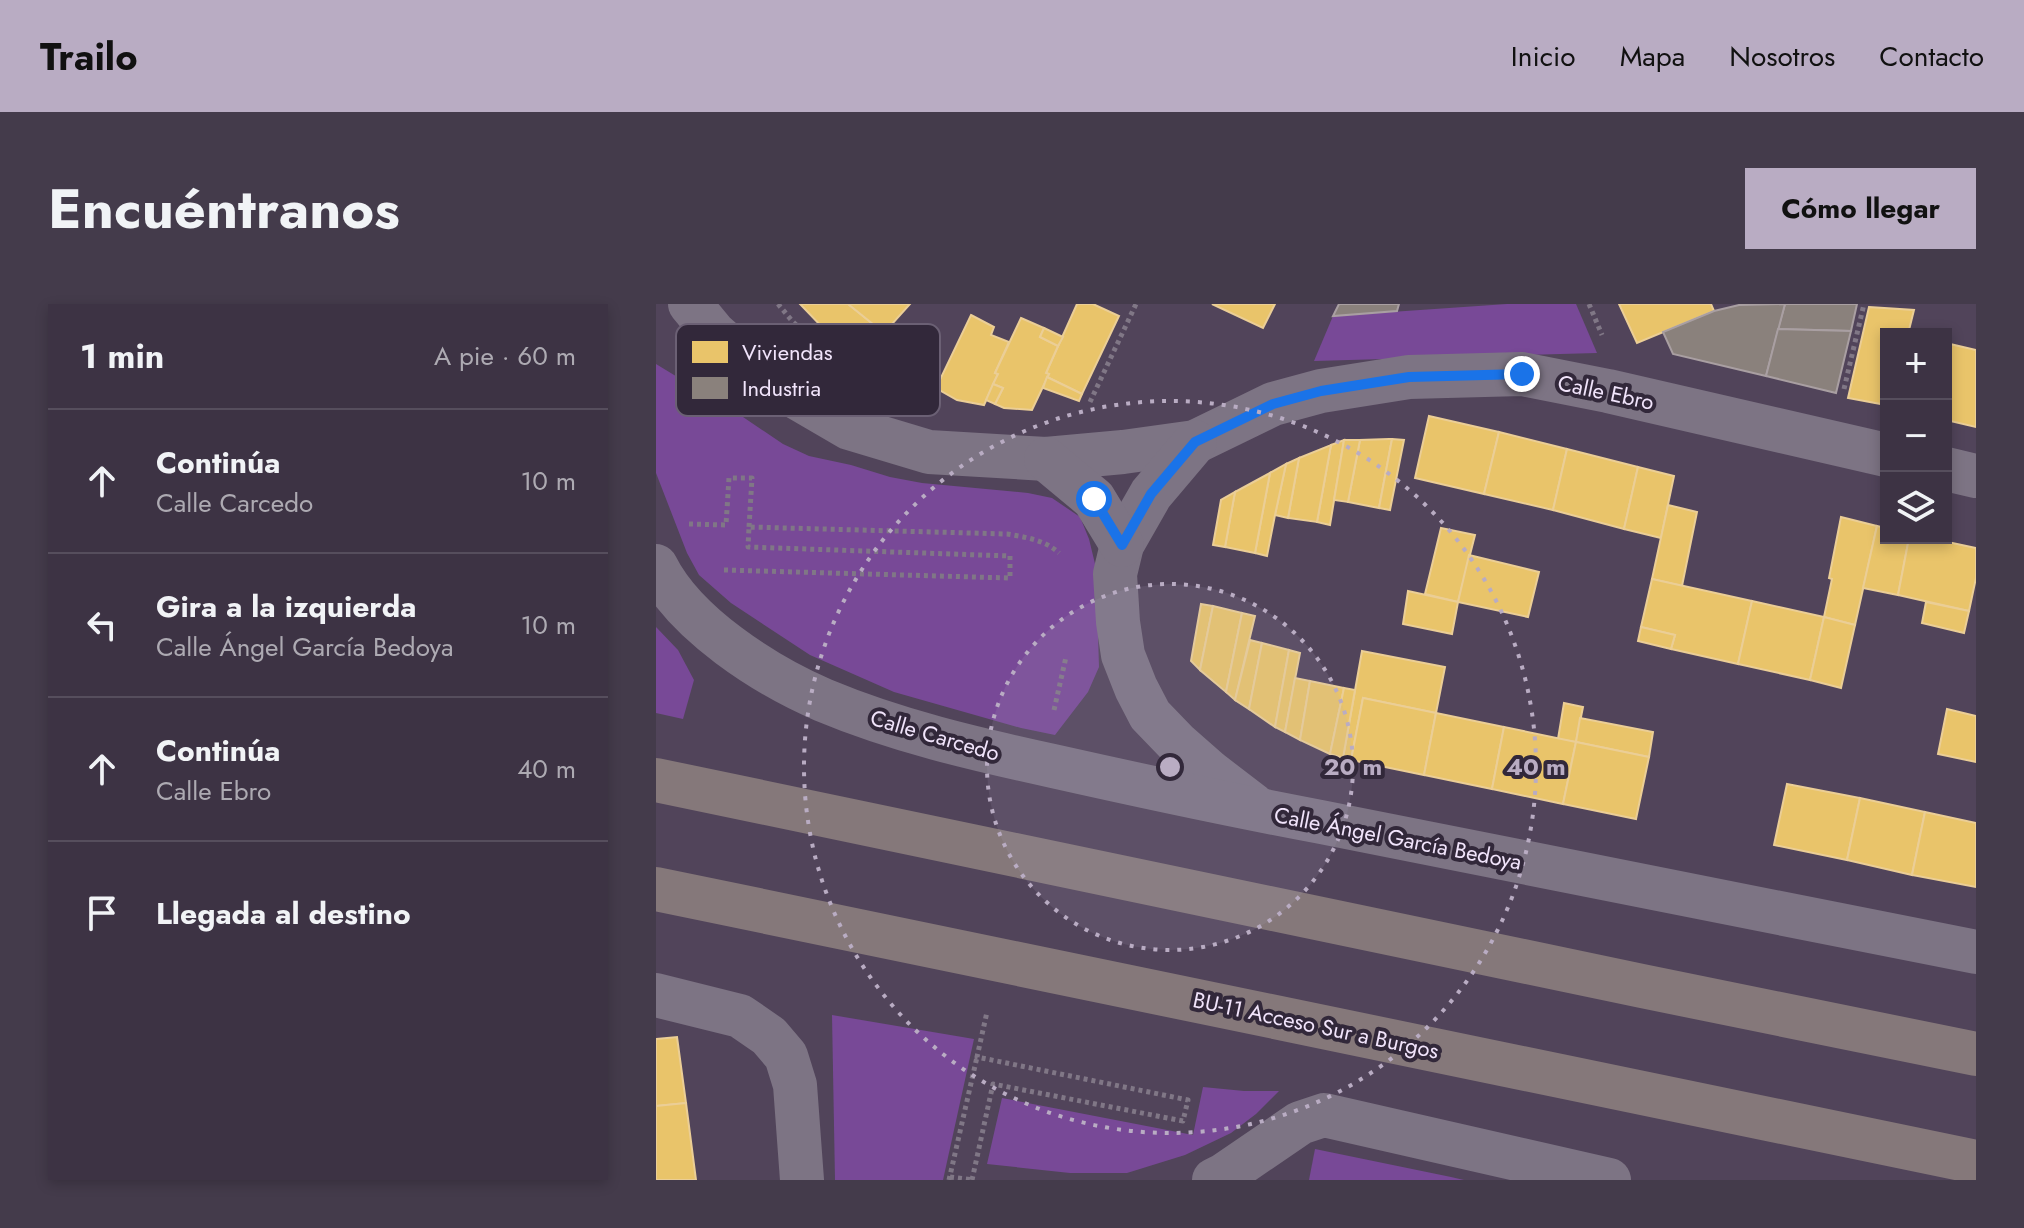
<!DOCTYPE html>
<html lang="es">
<head>
<meta charset="utf-8">
<style>
	body { margin:0; font-family:Jost,sans-serif; background:#443b4b; color:#f1f3f6 }
	.controls { position:absolute; right:24px; top:24px; display:grid; overflow:hidden; border-radius:0px; box-shadow:0 4px 12px #0003 }
	.controls button { width:72px; height:72px; display:grid; place-items:center; padding:0; border:0; border-bottom:2px solid #564e5d; background:#3d3344; color:#f1f3f6; font:40px sans-serif }
	.stop { position:absolute; width:24px; height:24px; margin:-18px; border:6px solid #1a73e8; border-radius:50%; background:#fff }
	.stop.end { background:#1a73e8; border-color:#fff; box-shadow:0 2px 8px #0008 }
	.list { margin:0; padding:0; list-style:none }
	h2 { display:flex; justify-content:space-between; align-items:center; height:104px; margin:0; padding:0 32px; font-size:34px }
	h2 small { font-size:26px; font-weight:400; color:#adaab2 }
	.list li { display:grid; grid-template-columns:52px 1fr auto; gap:24px; align-items:center; box-sizing:border-box; height:144px; padding:0 32px; border-top:2px solid #564e5d }
	.list b { display:block; font-size:30px; white-space:nowrap }
	.list p { margin:0; font-size:26px; white-space:nowrap; color:#adaab2 }
	.list em { font-size:26px; font-style:normal; color:#adaab2 }
	.icon { flex:none; width:44px; height:44px; fill:none; stroke:currentColor; stroke-width:2; stroke-linecap:round; stroke-linejoin:round }
	.map { position:relative; flex:none; width:1320px; height:876px; overflow:hidden; border-radius:0px }
	header { display:flex; align-items:center; gap:48px; box-sizing:border-box; height:112px; padding:0 40px; background:#b9acc3; color:#111 }
	header strong { font-size:38px }
	nav { display:flex; gap:44px; margin-inline-start:auto; font-size:28px }
	.intro { display:flex; align-items:center; justify-content:space-between; box-sizing:border-box; height:192px; padding:0 48px }
	h1 { margin:0; font-size:56px }
	.button { padding:20px 36px; border-radius:0px; background:#b9acc3; color:#111; font-size:28px; font-weight:700 }
	main { display:flex; gap:48px; padding:0 48px }
	aside { flex:1; background:#3d3344; border-radius:0px; box-shadow:0 4px 12px #0003 }
	.map>svg:first-child { display:block }
	.green { fill:#784997 }
	.homes { fill:#e9c46a; stroke:#ebce96; stroke-width:2 }
	.industry { fill:#8a817c; stroke:#a99fa2; stroke-width:2 }
	.lines { fill:none; stroke-linecap:round; stroke-linejoin:round }
	.path { stroke:#807786; stroke-width:5; stroke-dasharray:4 4; stroke-linecap:butt }
	.minor { stroke:#7d7484; stroke-width:44 }
	.motorway { stroke:#85787a; stroke-width:44 }
	.route { stroke:#1a73e8; stroke-width:10 }
	.ring { fill:none; stroke:#b9acc3; stroke-width:4; stroke-dasharray:4 8 }
	.labels { text-anchor:middle; stroke-width:8; stroke-linejoin:round; paint-order:stroke }
	.street-label { font-size:22px; fill:#f1e4fb; stroke:#32283a }
	.key { fill:#32283a; stroke:#6b6074; stroke-width:2 }
	.key-label { font-size:22px; fill:#f1e4fb }
	.centre { fill:#b9acc3; stroke:#32283a; stroke-width:4 }
	.ring-label { font-size:24px; text-anchor:middle; font-weight:bold; fill:#b9acc3; stroke:#32283a; stroke-width:8; stroke-linejoin:round; paint-order:stroke }
</style>
</head>
<body>
<header>
<strong>Trailo</strong>
<nav><a>Inicio</a><a>Mapa</a><a>Nosotros</a><a>Contacto</a></nav>
</header>
<div class="intro"><h1>Encuéntranos</h1><a class="button">Cómo llegar</a></div>
<main>
<aside>
<h2>1 min<small>A pie · 60 m</small></h2>
<ul class="list">
<li><svg class="icon" aria-label="ahead" viewBox="0 0 24 24"><path d="M12 20V5M6 11l6-6 6 6"/></svg><div><b>Continúa</b><p>Calle Carcedo</p></div><em>10 m</em></li>
<li><svg class="icon" aria-label="left" viewBox="0 0 24 24"><path d="M17 20v-9H6M10 6l-5 5 5 5"/></svg><div><b>Gira a la izquierda</b><p>Calle Ángel García Bedoya</p></div><em>10 m</em></li>
<li><svg class="icon" aria-label="ahead" viewBox="0 0 24 24"><path d="M12 20V5M6 11l6-6 6 6"/></svg><div><b>Continúa</b><p>Calle Ebro</p></div><em>40 m</em></li>
<li><svg class="icon" aria-label="arrive" viewBox="0 0 24 24"><path d="M6 21V4h12l-3 4 3 4H6"/></svg><div><b>Llegada al destino</b></div></li>
</ul>
</aside>
<div class="map">
<svg width="1320" height="876" viewBox="0 0 1320 876">
	<rect width="100%" height="100%" fill="#51445a"/>
	<!-- green -->
	<g class="green">
		<path d="M851,0H920L941,49L658,57L677,12Z"/>
		<path d="M0,60L87,113L127,140L153,152L195,161L234,173L266,179L372,189L396,194L424,213L433,235L440,264L443,363L432,388L399,431L365,424L238,388L154,351L75,299L43,271L31,249L0,169Z"/>
		<path d="M0,323L22,346L38,376L27,415L0,409Z"/>
		<path d="M176,711L318,735L287,876H179Z"/>
		<path d="M547,783L588,787H623L600,810L575,829L529,851L471,869H414L331,860L346,794L537,831Z"/>
		<path d="M659,845L795,873L808,876H653Z"/>
	</g>
	<!-- homes -->
	<g class="homes">
		<path d="M144,0H192L228,29L207,54L200,51L168,25Z"/>
		<path d="M192,0H254L228,29Z"/>
		<path d="M421,0H437L463,12L426,90L391,73L393,70L390,69Z"/>
		<path d="M556,0H619L607,24Z"/>
		<path d="M963,0H1055L1058,7L981,39Z"/>
		<path d="M1213,3L1258,6L1252,30H1230V101L1192,94Z"/>
		<path d="M315,11L338,23L335,31L353,38L339,69L342,70L328,101L301,96L280,84Z"/>
		<path d="M365,14L388,24L384,33L402,42L390,69L393,70L376,106L348,104L339,100L347,84L337,80L342,70L339,69Z"/>
		<path d="M388,24L407,33L402,42L384,33Z"/>
		<path d="M1290,39L1320,46V123L1290,116Z"/>
		<path d="M391,73L426,90L423,97L387,84Z"/>
		<path d="M337,80L347,84L339,100L330,96Z"/>
		<path d="M773,112L843,128L828,190L759,174Z"/>
		<path d="M843,128L911,145L897,206L828,190Z"/>
		<path d="M733,135H736L723,204L692,198L704,136Z"/>
		<path d="M736,135L748,136L734,206L723,204Z"/>
		<path d="M688,136L674,221L661,218L675,141Z"/>
		<path d="M688,136H704L692,198L678,196Z"/>
		<path d="M675,141L661,218L632,214L643,154Z"/>
		<path d="M911,145L982,163L968,225L897,206Z"/>
		<path d="M643,154L632,214L619,211L630,160Z"/>
		<path d="M630,160L619,211L611,252L599,249L614,169Z"/>
		<path d="M982,163L1018,172L1005,234L968,225Z"/>
		<path d="M614,169L599,249L569,243L579,188Z"/>
		<path d="M579,188L569,243L557,241L565,196Z"/>
		<path d="M1012,201L1041,208L1026,282L996,275Z"/>
		<path d="M1185,213L1221,222L1199,321L1168,313L1176,275L1173,274Z"/>
		<path d="M1221,222L1230,224V234H1253L1242,291L1207,284Z"/>
		<path d="M785,224L819,231L802,298L769,290Z"/>
		<path d="M1253,234H1273L1320,244V274L1313,307L1242,291Z"/>
		<path d="M813,251L883,268L872,313L802,298Z"/>
		<path d="M996,275L1096,297L1082,360L1015,345L1019,331L985,323Z"/>
		<path d="M752,287L802,298L796,330L747,320Z"/>
		<path d="M1096,297L1168,313L1154,376L1082,360Z"/>
		<path d="M1270,298L1313,307L1308,329L1266,319Z"/>
		<path d="M545,300L557,302L544,366L535,357Z"/>
		<path d="M557,302L586,309L570,388L544,366Z"/>
		<path d="M586,309L599,312L579,396L570,388Z"/>
		<path d="M1168,313L1199,321L1185,384L1154,376Z"/>
		<path d="M985,323L1019,331L1015,345L982,337Z"/>
		<path d="M594,336L606,339L593,405L579,396Z"/>
		<path d="M606,339L633,346L619,423L593,405Z"/>
		<path d="M633,346L644,349L629,428L619,423Z"/>
		<path d="M706,347L789,363L780,409L707,394L695,456L687,454Z"/>
		<path d="M639,374L654,377L644,436L629,428Z"/>
		<path d="M654,377L688,384L674,450L644,436Z"/>
		<path d="M688,384L699,386L687,454L674,450Z"/>
		<path d="M707,394L780,409L768,471L695,456Z"/>
		<path d="M908,399L927,403L920,438L902,435Z"/>
		<path d="M1291,405L1320,412V458L1282,450Z"/>
		<path d="M780,409L848,423L836,485L768,471Z"/>
		<path d="M924,414L997,428L993,453L920,438Z"/>
		<path d="M848,423L920,438L907,500L836,485Z"/>
		<path d="M920,438L993,453L980,515L907,500Z"/>
		<path d="M1131,480L1204,494L1191,556L1118,541Z"/>
		<path d="M1204,494L1269,508L1256,571L1191,556Z"/>
		<path d="M1269,508L1320,519V583L1256,571Z"/>
		<path d="M21,733L30,799L0,802V735Z"/>
		<path d="M30,799L40,876H0V802Z"/>
	</g>
	<!-- industry -->
	<g class="industry">
		<path d="M683,0H743L741,7L677,12Z"/>
		<path d="M1129,0H1201L1195,27L1122,25Z"/>
		<path d="M1129,0L1110,72L1017,50L1007,28L1058,7L1083,1Z"/>
		<path d="M1122,25L1195,27L1180,89L1110,72Z"/>
	</g>
	<g class="lines">
		<!-- path -->
		<g class="path">
			<path d="M122,0L137,18L161,39"/>
			<path d="M933,0L946,31"/>
			<path d="M1188,85L1208,0"/>
			<path d="M434,98L480,0"/>
			<path d="M33,220L70,221L73,174H96L93,223"/>
			<path d="M68,266L354,274V252L92,243L93,223L351,230C369,233 389,236 403,249"/>
			<path d="M398,406L410,353"/>
			<path d="M294,873L317,876"/>
			<path d="M293,876L321,753"/>
			<path d="M316,876L337,780L527,817L532,796L321,753L331,708"/>
		</g>
		<!-- minor -->
		<g class="minor">
			<path d="M34,0L58,29L114,78L193,124L273,148L390,155L467,148L539,138L617,100L665,87L753,73L866,70L952,87L1230,151"/>
			<path d="M539,138L495,190L466,241L459,270L462,318L467,351L480,384L494,411L521,439L554,468L597,501"/>
			<path d="M390,155L438,195L466,241"/>
			<path d="M1290,165L1320,172"/>
			<path d="M0,262C29,320 109,371 167,396C241,427 319,445 397,462C486,482 575,501 665,518C884,560 1102,605 1320,648"/>
			<path d="M0,691L84,712L113,732L130,752L139,781L146,876"/>
			<path d="M558,876L568,871L644,819L668,811L953,876"/>
		</g>
		<!-- motorway -->
		<g class="motorway">
			<path d="M0,476L986,682L1320,750"/>
			<path d="M0,585L1320,858"/>
		</g>
	</g>
	<g class="lines">
		<!-- route -->
		<path class="route" d="M438,195L466,241L495,190L539,138L617,100L665,87L753,73L866,70"/>
	</g>
	<!-- distance rings -->
	<circle cx="514" cy="463" r="183" fill="#b9acc3" fill-opacity=".12"/>
	<g class="ring">
		<circle cx="514" cy="463" r="183"/>
		<circle cx="514" cy="463" r="366"/>
	</g>
	<g class="labels">
		<!-- street labels -->
		<g class="street-label">
			<text transform="translate(950 88) rotate(12)" y="8">Calle Ebro</text>
			<text transform="translate(279 431) rotate(16)" y="8">Calle Carcedo</text>
			<text transform="translate(742 534) rotate(11)" y="8">Calle Ángel García Bedoya</text>
			<text transform="translate(660 721) rotate(12)" y="8">BU-11 Acceso Sur a Burgos</text>
		</g>
	</g>
	<!-- legend -->
	<rect x="20" y="20" width="264" height="92" rx="12" class="key"/>
	<rect x="36" y="37" width="36" height="22" fill="#e9c46a"/>
	<rect x="36" y="73" width="36" height="22" fill="#8a817c"/>
	<g class="key-label">
		<text x="86" y="56">Viviendas</text>
		<text x="86" y="92">Industria</text>
	</g>
	<circle cx="514" cy="463" r="12" class="centre"/>
	<g class="ring-label">
		<text x="697" y="471">20 m</text>
		<text x="880" y="471">40 m</text>
	</g>
</svg>
<div class="controls">
<button>+</button>
<button>−</button>
<button><svg class="icon" aria-label="layers" viewBox="0 0 24 24"><path d="M12 4l9 5-9 5-9-5zM3 14l9 5 9-5"/></svg></button>
</div>
<div class="stop" style="left:438px;top:195px"></div>
<div class="stop end" style="left:866px;top:70px"></div>
</div>
</main>
</body>
</html>
